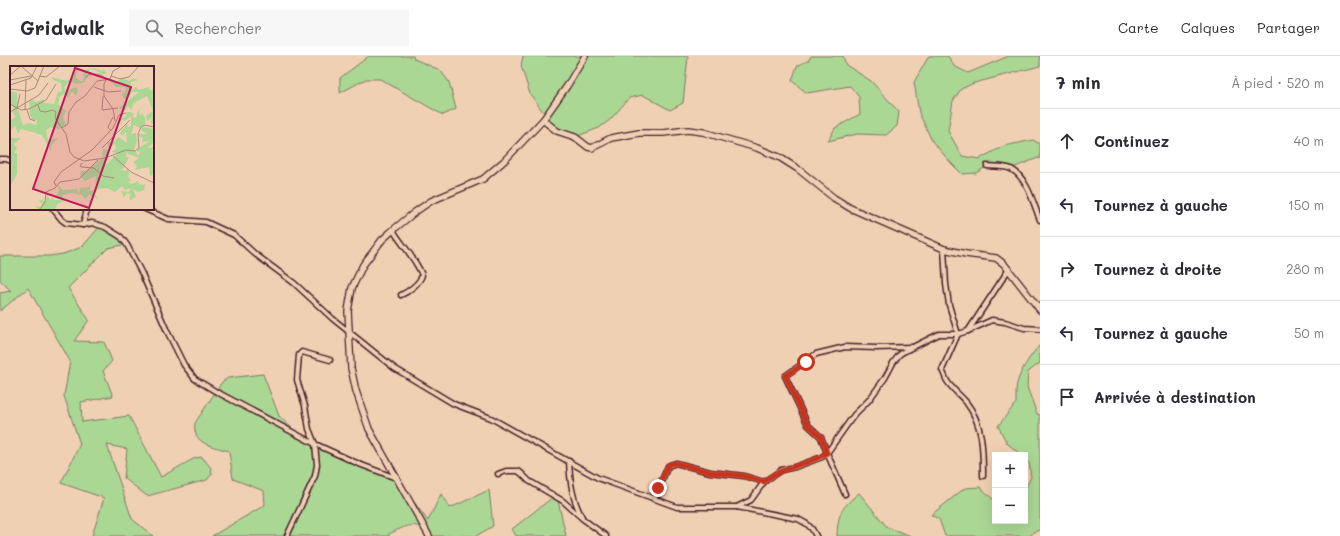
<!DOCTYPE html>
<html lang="fr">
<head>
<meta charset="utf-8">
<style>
	body { margin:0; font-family:Mali,sans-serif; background:#f7f7f7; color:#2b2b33 }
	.controls { position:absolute; right:12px; bottom:12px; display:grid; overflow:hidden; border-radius:0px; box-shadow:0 4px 16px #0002 }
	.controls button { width:36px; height:36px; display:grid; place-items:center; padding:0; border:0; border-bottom:1px solid #e1e1e2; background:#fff; color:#2b2b33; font:20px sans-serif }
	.stop { position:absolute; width:12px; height:12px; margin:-9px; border:3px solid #c8321e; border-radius:50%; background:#fff }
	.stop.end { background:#c8321e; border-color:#fff; box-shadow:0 1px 4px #0008 }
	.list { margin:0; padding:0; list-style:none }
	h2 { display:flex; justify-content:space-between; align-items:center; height:52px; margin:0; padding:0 16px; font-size:17px }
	h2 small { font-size:13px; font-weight:400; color:#7c7c81 }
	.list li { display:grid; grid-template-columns:26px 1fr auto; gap:12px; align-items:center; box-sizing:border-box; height:64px; padding:0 16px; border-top:1px solid #e1e1e2 }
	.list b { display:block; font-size:15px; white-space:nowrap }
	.list em { font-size:13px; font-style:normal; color:#7c7c81 }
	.icon { flex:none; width:22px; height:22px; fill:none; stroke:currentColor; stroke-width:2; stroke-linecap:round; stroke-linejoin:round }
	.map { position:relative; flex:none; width:1040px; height:480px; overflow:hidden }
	header { display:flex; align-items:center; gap:24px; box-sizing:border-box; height:56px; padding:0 20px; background:#fff; border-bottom:1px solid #e1e1e2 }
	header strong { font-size:19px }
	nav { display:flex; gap:22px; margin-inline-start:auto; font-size:14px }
	.search { width:280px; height:36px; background:#f7f7f7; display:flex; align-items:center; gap:10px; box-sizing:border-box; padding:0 14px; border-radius:0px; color:#7c7c81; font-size:15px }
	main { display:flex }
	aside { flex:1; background:#fff }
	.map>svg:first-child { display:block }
	.green { fill:#abd795; stroke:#7a7b60 }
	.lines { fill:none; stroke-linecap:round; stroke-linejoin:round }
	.street-casing { stroke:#4a1f2b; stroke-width:7 }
	.secondary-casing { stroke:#4a1f2b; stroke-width:8 }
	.street { stroke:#eed1b5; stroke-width:4 }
	.secondary { stroke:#eed1b5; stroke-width:5.5 }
	.route { stroke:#c8321e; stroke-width:5 }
	.inset-road { fill:none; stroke:#ae897c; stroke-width:1 }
	.view { fill:#c2185b; fill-opacity:0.15; stroke:#c2185b; stroke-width:2 }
	.inset-edge { fill:none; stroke:#4a1f2b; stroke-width:2 }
</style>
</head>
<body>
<header>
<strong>Gridwalk</strong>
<div class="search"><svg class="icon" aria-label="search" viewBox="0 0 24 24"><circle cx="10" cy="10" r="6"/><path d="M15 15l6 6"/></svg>Rechercher</div>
<nav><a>Carte</a><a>Calques</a><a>Partager</a></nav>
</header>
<main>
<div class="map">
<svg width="1040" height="480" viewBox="0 0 1040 480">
	<rect width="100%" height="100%" fill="#f0d0b2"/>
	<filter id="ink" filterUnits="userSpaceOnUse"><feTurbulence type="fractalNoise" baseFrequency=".025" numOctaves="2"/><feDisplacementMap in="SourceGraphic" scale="8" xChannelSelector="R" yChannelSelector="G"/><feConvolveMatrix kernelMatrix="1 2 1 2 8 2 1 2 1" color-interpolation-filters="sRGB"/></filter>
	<g filter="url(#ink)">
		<!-- green -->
		<g class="green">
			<path d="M369,0H413L414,3L440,14L449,26L456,53L443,59L380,23H366L340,37V22Z"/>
			<path d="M523,0H688L683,47L670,54L643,39L629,42L611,63L599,72L575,81L557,75L530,38L521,10Z"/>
			<path d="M811,0H843L846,9L871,25L899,56L897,70L886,79L857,78L828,85L835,72L860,58L859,41L850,30L807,37L792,25L797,10L809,4Z"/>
			<path d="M929,0H948L954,10L968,17L1009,0H1040V10L974,27L961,33L953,45L948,75L962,100L979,103L1004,90L1033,84L1040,88V103L1038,102L1010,113L987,110L976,117L962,118L952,108L932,85L919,57L914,26Z"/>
			<path d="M101,169L104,170L127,188L108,192L68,232L89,264L74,285L104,286L112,305L103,315L113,340L81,346L82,366L129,360L161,421L195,402L202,401L211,412L212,418L207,424L147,440L124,422L127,393L107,389L132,463L153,480H92L104,442L61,427L80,388L64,340L70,305L28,232L0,255V237L11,235L0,224V200H49L63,198L82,191Z"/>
			<path d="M1040,289V307L1028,316L1027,331L1037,358L1040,359V474L1033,476L1031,480H945L939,463L931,459L965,432L980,431L995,445V465H1025V433L1031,421L1029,407L1025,403V399H1021L1007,387L998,370L1016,347C1016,343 1016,338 1016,334C1017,318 1030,300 1040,289Z"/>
			<path d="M263,318L279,360L298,378L359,407L395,420L428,465L441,438L450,452L489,434L493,470L476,480H431C416,463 406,470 389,478V480H212L265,449L264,435L233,423L229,395C213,390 192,389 195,367L222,326L228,322Z"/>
			<path d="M859,437L887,471L911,480H837C838,457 841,452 859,437Z"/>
			<path d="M557,440L566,480H516L512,473L553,441Z"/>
		</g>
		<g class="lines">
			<!-- street casing -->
			<g class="street-casing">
				<g id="street">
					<path d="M0,103H6L11,105"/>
					<path d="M987,110C994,111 1005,110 1011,113C1027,121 1034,149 1040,164"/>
					<path d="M53,153L62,164L66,167L83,169L92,167L105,171L121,181L127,189L142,218L167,275L184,309L195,323L215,335L315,388L359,408L396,422"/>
					<path d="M145,153L168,163L206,166L234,179L255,198L294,227L333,263L394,312L454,348L491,362L598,422L677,451H737L798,463L807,468L812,473L816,480"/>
					<path d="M83,169L87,153"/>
					<path d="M393,174C402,189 415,202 422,219C420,227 408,236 401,239"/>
					<path d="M944,193L946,228L949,249L958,278L942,314C944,317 945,322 947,325C952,333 960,339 966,346C983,368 983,392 983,420"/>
					<path d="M968,275L1009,213"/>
					<path d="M569,405C570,425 572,443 582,461"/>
					<path d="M498,418L506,415H518L521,417L529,425L563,445L583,463L606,480"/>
					<path d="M845,438L827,397L821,381L808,369L785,320L816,298L845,291L876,292L911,291"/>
					<path d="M654,443L668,410L676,407L710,416L744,420L764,426"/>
					<path d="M737,451L751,444L764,426L781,414L795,411L822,401L827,397L854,359L869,344L885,322L893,307L899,299L903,296L939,278H958L968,275L992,264L1005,266L1024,272L1040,273"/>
					<path d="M287,480L315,420L317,409L315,388L309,373L305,350L297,324L299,299L302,296L330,304"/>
				</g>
			</g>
			<!-- secondary casing -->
			<g class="secondary-casing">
				<g id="secondary">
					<path d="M543,64L557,75L575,81L588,91L592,92L611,82L639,77H663L688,74L703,76L757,92L779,101L798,113L834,142L850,152L944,193L966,198L996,202L1004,208L1040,254"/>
					<path d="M429,480L369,373L356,335L351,312L348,255L352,232L363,209L382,184L393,174L415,156L431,145L483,123L504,105L543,64L567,30L585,0"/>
				</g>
			</g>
			<!-- street -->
			<use href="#street" class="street"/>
			<!-- secondary -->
			<use href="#secondary" class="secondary"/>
		</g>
	</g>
	<g class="lines" filter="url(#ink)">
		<!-- route -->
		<path class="route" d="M658,432L668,410L670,408L676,407L710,416L744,420L764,426C782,409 807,411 827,397L821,381L808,369L785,320L806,306"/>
	</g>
	<!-- overview -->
	<g transform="translate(10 10)">
		<rect width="144" height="144" fill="#f0d0b2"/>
		<path d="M64,0H67L66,12L70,15H73L74,6L78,3L83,2L93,5V3L97,7L92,9L84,3L79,4L75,16L67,18L60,15L54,21L56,25L66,21L68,23L66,30L62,25L58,32L55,28L50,30L48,38L56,45L53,51L56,59L49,63L40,61L36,65L38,74L48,72L41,80V85L32,69L11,63L8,68L5,60L1,64L0,54L6,51L2,45L4,42L0,37V25L7,27L8,43L13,59L19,57L26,59L27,54H23L20,49L19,35L23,34L26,36L34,33V37L44,38L48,26L52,25L51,17L43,14L42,11L57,15L64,11ZM113,12L119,15L123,12L128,14L121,16L120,22L123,24L126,20L128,24L139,21L141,25L144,21V58H141L142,51L137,55L136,50L143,45L137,30L124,37L121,44L118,40L115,45L109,42L129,26H122L118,32L114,33L112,28L116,24L115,21H106L98,13L106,16ZM134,39L129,45L130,50L132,47L135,52V58L130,62L124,59L121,68L126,67L127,75L124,84H120L125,85L128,90L131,85L128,86L127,83L140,75L132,76L133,72L129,71V68H137L131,64L132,61L144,63V76L137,82L144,81L142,85L144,84V108L140,110L139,101L125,104L127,100L123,96L129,92L116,87V91H119L113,103H108L116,105L118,102L119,109L117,110L121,114L118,116L122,118L128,115L129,118L135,119L134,124L128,126L123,123L126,131L121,134L119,132L121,128L117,127L114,131L111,125L119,126L121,122L115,124L112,120L105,126L97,122L88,123L85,128L88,133L79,129L75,133L72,129L62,127L52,129L54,135L47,138L45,144H29L25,140L31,141L32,139L29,134L35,135L37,129L41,135L43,130L44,134H50L51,131H46L49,124L47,118L53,124L67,123L69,128L70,122L79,121L80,115V124L73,126L85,124L86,110L75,115L70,110L71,105H76L94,91L92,89L93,83L98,84L99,91L94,94L97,98L108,87L112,88L101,86L106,83L105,78L99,82L97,76H103L109,71L117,77L116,66L112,70L110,67L117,58L118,61L121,60V50L115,55L112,54L111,61L110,52L115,51L117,46H120L124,48L122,51L126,52L128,45ZM0,72H11L4,78L7,82L4,87H7V108L0,121Z" fill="#abd795"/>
		<path class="inset-road" d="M11,0L28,15M0,9L11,0M29,10L36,11L50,0M101,10L110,13L119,11L129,0M76,12L78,9L88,8L94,11M97,12L94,18V30L103,43L105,55M0,14L21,10M0,19L21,12L27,0M84,21L98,26L111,25M0,23L17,25L25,22L34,0M93,30L92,44L108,42M0,38L11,44L19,43L36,34L46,18M28,39L30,45L35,46L43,44L46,46L45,52L56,68L60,86L64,91L74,95L95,92L116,84L125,85L129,82L128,68L131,61L135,59L144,61M7,42L10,28M15,44L16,14M17,44L20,53L25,55M0,46L29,29L38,17M52,62L58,58L59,46L66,36L75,30L87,15L100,13L103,5L112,0M101,65L98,61L103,51M92,82L120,54M103,90L121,106L144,117M72,97L70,100L72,101L84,102L93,110L104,112M46,120L44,116L51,106L82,84L103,62L109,49L116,47M29,144L35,136L36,126L45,122L50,116L69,113L88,94"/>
		<path class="view" d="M65,2L121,21L79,142L23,123Z"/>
		<rect width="144" height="144" class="inset-edge"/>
	</g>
</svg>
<div class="controls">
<button>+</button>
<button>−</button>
</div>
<div class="stop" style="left:806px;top:306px"></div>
<div class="stop end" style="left:658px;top:432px"></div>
</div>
<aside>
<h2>7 min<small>À pied · 520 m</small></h2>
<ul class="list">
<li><svg class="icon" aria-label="ahead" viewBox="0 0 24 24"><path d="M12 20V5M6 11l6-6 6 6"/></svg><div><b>Continuez</b></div><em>40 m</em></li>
<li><svg class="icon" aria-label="left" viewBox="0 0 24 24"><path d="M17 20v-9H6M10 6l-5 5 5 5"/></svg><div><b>Tournez à gauche</b></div><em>150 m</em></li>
<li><svg class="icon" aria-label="right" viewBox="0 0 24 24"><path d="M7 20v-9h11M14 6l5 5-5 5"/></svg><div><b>Tournez à droite</b></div><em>280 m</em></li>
<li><svg class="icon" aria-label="left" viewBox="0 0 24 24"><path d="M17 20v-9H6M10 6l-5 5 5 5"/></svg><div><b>Tournez à gauche</b></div><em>50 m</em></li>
<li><svg class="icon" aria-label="arrive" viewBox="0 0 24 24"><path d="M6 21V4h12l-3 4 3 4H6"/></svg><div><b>Arrivée à destination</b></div></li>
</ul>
</aside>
</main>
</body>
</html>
